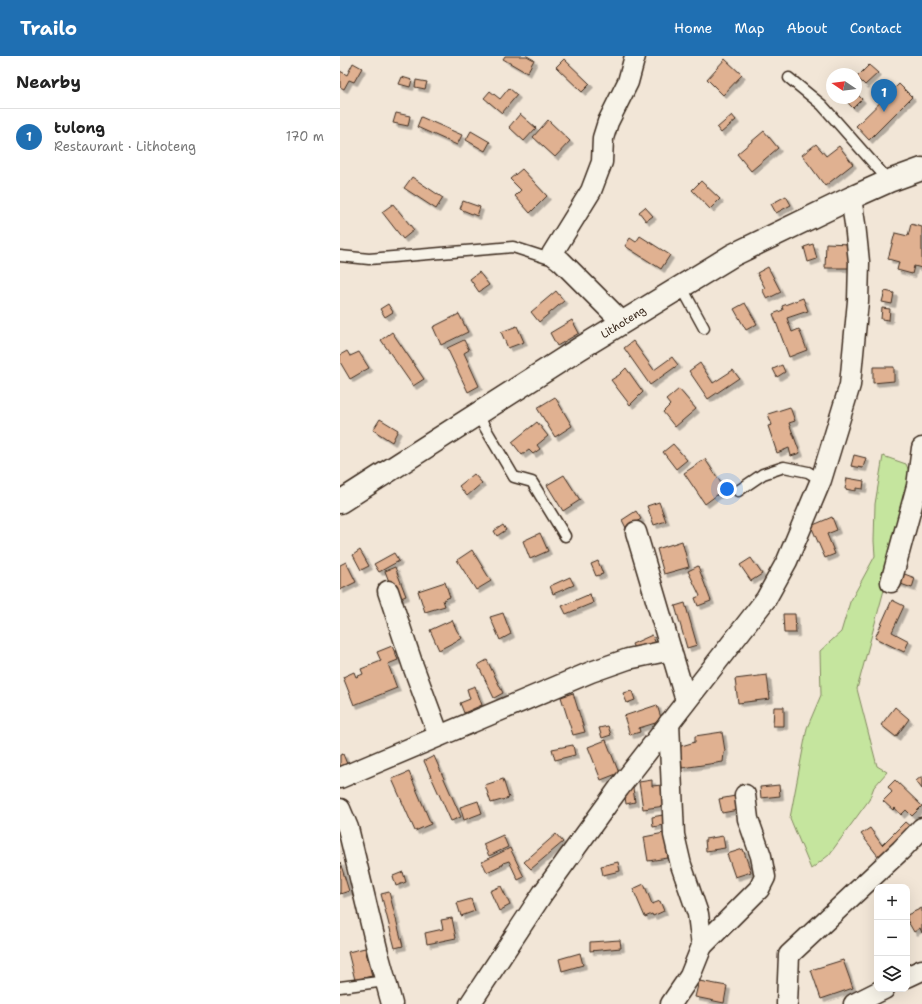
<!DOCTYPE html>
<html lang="en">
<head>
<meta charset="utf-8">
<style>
	body { margin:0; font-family:"Shantell Sans",sans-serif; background:#f6f6f6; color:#222 }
	.controls { position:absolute; right:12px; bottom:12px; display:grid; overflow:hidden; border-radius:8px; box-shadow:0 4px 16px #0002 }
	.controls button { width:36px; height:36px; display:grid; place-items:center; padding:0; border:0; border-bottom:1px solid #e0e0e0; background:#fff; color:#222; font:20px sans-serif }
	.compass { position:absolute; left:486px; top:12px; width:36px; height:36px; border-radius:50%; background:#fff; box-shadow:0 4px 16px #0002; rotate:283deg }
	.you { position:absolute; left:387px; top:433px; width:14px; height:14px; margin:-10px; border:3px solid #fff; border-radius:50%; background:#1a73e8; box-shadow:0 0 0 6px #1a73e833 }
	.badge { display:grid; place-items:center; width:26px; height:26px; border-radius:50%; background:#1f6fb2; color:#fff; font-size:13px; font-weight:700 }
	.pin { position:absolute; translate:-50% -33px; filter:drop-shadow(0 1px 2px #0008) }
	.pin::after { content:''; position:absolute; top:21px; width:14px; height:12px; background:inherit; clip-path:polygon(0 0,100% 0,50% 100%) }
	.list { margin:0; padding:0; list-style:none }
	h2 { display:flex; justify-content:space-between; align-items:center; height:52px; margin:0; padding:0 16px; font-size:17px }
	h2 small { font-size:13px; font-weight:400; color:#767676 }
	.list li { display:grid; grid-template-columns:26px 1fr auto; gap:12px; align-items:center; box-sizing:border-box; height:56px; padding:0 16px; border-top:1px solid #e0e0e0 }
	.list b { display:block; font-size:15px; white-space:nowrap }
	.list p { margin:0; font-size:13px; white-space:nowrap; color:#767676 }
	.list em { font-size:13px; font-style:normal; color:#767676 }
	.icon { flex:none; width:22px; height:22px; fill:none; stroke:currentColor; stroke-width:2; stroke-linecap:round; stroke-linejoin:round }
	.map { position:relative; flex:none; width:582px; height:948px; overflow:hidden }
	header { display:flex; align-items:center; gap:24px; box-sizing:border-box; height:56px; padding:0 20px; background:#1f6fb2; color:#fff }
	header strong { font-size:19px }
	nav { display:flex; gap:22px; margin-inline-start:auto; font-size:14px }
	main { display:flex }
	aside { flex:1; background:#fff }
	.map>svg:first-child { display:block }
	.green { fill:#c5e59e; stroke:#80885e }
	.building { fill:#e0b191; stroke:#3b2a1e; filter:url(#shadow) }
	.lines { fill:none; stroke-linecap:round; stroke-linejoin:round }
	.service-casing { stroke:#3b2a1e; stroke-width:13 }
	.minor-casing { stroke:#3b2a1e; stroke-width:23 }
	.secondary-casing { stroke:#3b2a1e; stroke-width:25 }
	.service { stroke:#f7f3e8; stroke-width:10 }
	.minor { stroke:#f7f3e8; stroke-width:20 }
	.secondary { stroke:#f7f3e8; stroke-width:22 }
	.labels { text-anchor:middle; stroke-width:3; stroke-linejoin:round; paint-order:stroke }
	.street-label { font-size:11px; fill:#3b2a1e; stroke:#f7f3e8 }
</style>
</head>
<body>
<header>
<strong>Trailo</strong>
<nav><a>Home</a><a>Map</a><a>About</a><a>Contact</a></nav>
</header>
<main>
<aside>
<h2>Nearby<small></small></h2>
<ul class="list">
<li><span class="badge">1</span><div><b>tulong</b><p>Restaurant · Lithoteng</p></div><em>170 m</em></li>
</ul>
</aside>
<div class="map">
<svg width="582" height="948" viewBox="0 0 582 948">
	<defs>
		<filter id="shadow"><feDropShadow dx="3.5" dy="3.5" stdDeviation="0" flood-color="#0004"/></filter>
	</defs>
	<rect width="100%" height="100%" fill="#f2e6d7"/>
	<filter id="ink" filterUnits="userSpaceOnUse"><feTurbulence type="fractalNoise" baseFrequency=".025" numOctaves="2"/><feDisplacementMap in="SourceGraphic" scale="8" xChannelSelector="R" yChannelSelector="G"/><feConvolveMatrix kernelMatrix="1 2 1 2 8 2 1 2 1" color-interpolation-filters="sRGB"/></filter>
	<g filter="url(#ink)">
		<!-- green -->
		<path class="green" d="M543,400L566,408L576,432L547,523L517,633L537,710L547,716L534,731L529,744L489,799L471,813L450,762L467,672L481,639L480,595L501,576L510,546L535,500L534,485L535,448Z"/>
		<!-- building -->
		<g class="building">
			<path d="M165,0H187L194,4L187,17L163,3Z"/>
			<path d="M224,3L250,28L242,36L216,11Z"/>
			<path d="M385,3L402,19L383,39L367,23Z"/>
			<path d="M13,7L22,12L14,26L9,24L4,33L0,31V15L7,19Z"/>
			<path d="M529,9L538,17L525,29L517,21Z"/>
			<path d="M62,21L72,24L70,31L59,28Z"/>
			<path d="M76,24L87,26L85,33L75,31Z"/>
			<path d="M559,28L572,41L529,84L516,70Z"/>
			<path d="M169,32L177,39L162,57L144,42L150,35L160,43Z"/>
			<path d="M516,37L522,43L513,52L504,43L506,42H516Z"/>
			<path d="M56,57L70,60L68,70L53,67Z"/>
			<path d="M180,58L196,72L184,85L169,71Z"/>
			<path d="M392,59L396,64L381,77L377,72Z"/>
			<path d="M81,61L122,79L117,89L77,71Z"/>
			<path d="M208,64L230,85L215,101L193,81Z"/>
			<path d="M131,75L150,86L145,95L126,84Z"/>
			<path d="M424,75L438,92L411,115L397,98Z"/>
			<path d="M476,88L486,100L499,90L513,108L485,130L462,99Z"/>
			<path d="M182,113L207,140L190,157L175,140L181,134L170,123Z"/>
			<path d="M72,121L103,142L96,153L64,132Z"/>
			<path d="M361,125L380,143L370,153L352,134Z"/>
			<path d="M446,140L451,149L436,157L431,148Z"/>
			<path d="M123,145L140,151L137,160L120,153Z"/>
			<path d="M53,148L74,174L63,183L42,156Z"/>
			<path d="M305,151L313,160L306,165L299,156Z"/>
			<path d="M571,168L582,171V212L574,210L572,218L557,214L559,206L548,203L555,177L568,180Z"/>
			<path d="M300,180L330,199L321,213L285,190L290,182L296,186Z"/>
			<path d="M486,187L510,188V212H485Z"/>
			<path d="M473,188L477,203L468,206L464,191Z"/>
			<path d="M428,211L441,236L427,243L422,233L425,232L417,217Z"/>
			<path d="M139,216L149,229L139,236L130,223Z"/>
			<path d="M216,235L224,245L199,266L191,256Z"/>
			<path d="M545,235L554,237L552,248L542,246Z"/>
			<path d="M463,242L468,255L447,262L452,276L459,273L467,294L449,301L433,258L443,254L442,250Z"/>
			<path d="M405,247L417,268L406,274L394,253Z"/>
			<path d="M48,248L53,256L45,261L40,253Z"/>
			<path d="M542,252L550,253L549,264L541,263Z"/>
			<path d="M119,258L128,276L101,289L93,271Z"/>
			<path d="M232,264L239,277L217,290L210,277Z"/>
			<path d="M177,270L184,286L168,292L161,276Z"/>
			<path d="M52,276L84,323L73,330L41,284Z"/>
			<path d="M124,284L129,294L124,297L139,330L128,336L107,292Z"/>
			<path d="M293,285L314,314L332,301L338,309L310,329L284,292Z"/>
			<path d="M7,295L10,300L19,296L29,312L10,323L0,306V299Z"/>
			<path d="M360,307L373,327L393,314L399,322L368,343L349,315Z"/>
			<path d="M442,309L445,316L437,321L433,313Z"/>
			<path d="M533,311H554V325L533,327Z"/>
			<path d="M286,312L303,336L290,349L271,324L279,319Z"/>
			<path d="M339,333L356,353L335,371L323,356L330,349L326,344Z"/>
			<path d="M215,341L232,370L215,381L197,352Z"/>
			<path d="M450,351L455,365L449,367L460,397L451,400L449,392L437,397L428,370L432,369L428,358Z"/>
			<path d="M40,363L58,374L52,386L33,374Z"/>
			<path d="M197,366L208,380L197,389L200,393L193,398L189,394L182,399L172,386Z"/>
			<path d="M333,388L347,404L336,413L323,396Z"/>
			<path d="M514,399L526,402L523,412L511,410Z"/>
			<path d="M365,403L385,433L365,448L344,417Z"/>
			<path d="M134,418L142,427L127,440L119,430Z"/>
			<path d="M224,419L240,444L223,455L207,429Z"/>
			<path d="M507,422L524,425L523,433L516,432V435L505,433Z"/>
			<path d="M319,446L326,465L314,469L307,450Z"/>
			<path d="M296,455L301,463L286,472L282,464Z"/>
			<path d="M492,461L497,474L487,478L495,498L485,502L471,470Z"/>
			<path d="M163,469L166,474L157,480L154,475Z"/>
			<path d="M200,477L208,495L190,503L183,485Z"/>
			<path d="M342,485L349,511L324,518L317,493Z"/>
			<path d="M20,494L29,510L21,514L13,499Z"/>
			<path d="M132,494L151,525L136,534L117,504Z"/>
			<path d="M54,497L59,505L39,516L34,508Z"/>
			<path d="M411,502L422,518L411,525L400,509Z"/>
			<path d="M258,505L263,518L256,520L251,508Z"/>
			<path d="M6,506L16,526L0,534V509Z"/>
			<path d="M358,510L371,545L358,550L355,542L360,540L348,515Z"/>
			<path d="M55,511L66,540L56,544L45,515Z"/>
			<path d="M562,517L575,522L572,532L558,527Z"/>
			<path d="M230,521L234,529L213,538L210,530Z"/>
			<path d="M105,526L110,541L103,544L105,550L85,556L78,535Z"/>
			<path d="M250,538L253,547L226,558L222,550Z"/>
			<path d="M552,544L564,550L552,576L569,585L564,596L535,582Z"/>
			<path d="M345,547L357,589L347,592L335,550Z"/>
			<path d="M163,557L171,578L160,584L150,561Z"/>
			<path d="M443,558H455L456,577H444Z"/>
			<path d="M112,564L117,575L122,582L99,594L90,574Z"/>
			<path d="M312,579L317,590L297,599L292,588Z"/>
			<path d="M52,590L58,604L48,608L57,632L14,649L3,621L14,616L16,621L23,618L21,613L41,605L37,596Z"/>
			<path d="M147,604L163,637L154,642L138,609Z"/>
			<path d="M427,619L430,643L398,647L395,623Z"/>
			<path d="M135,630L142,649L124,657L120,647L130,643L127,633Z"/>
			<path d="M292,635L295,644L287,647L283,637Z"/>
			<path d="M233,637L245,676L233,679L221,641Z"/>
			<path d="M317,649L322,665L299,672L300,676L290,679L284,660Z"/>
			<path d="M434,651H444V670H433Z"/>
			<path d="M555,651L569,663L556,681L541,669Z"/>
			<path d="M268,670L271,679L262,682L259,672Z"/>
			<path d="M382,676L385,695L384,697L383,706L342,712L338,691L355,686V680Z"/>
			<path d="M266,684L279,717L261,724L248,691Z"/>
			<path d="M233,689L235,699L215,704L212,693Z"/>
			<path d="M3,698L9,713L0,717V699Z"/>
			<path d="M94,700L121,761L111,765L84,705Z"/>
			<path d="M69,716L91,768L75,775L52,723Z"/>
			<path d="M582,720V733L576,725Z"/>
			<path d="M163,723L169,742L151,747L145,729Z"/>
			<path d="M312,724V730L322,729L325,750L303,753L299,726Z"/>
			<path d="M555,724L582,750L572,760L566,754L561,759L555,752L553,754L543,745L552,736L548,731Z"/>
			<path d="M439,729L440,740L421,742L420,731Z"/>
			<path d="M293,732L295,746L286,748L284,734Z"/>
			<path d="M395,740L398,754L382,757L379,743Z"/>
			<path d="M138,745L142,757L124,764L120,751Z"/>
			<path d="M328,758L329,768L313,771L312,761Z"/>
			<path d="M565,766L572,772L541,804L521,778L530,772L542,789Z"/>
			<path d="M324,777L328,802L308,805L304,781Z"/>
			<path d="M216,778L223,786L191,813L184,806Z"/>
			<path d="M163,779L168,791L149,800L143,788Z"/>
			<path d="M383,780L385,792L366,795L365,783Z"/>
			<path d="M170,792L184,821L178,824L169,805L163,807L164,808L147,816L142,806Z"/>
			<path d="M403,793L411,816L395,821L387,798Z"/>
			<path d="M0,806L9,835L0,838Z"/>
			<path d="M278,806L280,815L263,819L261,810Z"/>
			<path d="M63,816L66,826L56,830L53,820Z"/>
			<path d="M304,828L312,848L320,845L324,855L313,860L312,858L305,861L293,833Z"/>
			<path d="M161,830L170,849L159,855L150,835Z"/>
			<path d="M49,836L63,890L55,892L41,838Z"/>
			<path d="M131,843L135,855L121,860L117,847Z"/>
			<path d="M582,852V877L580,872L574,876L567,864V859Z"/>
			<path d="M112,862L116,882L87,888L85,877L103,873L101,864Z"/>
			<path d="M280,884L281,892L250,895V886Z"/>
			<path d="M25,892L32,920L15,924L8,896Z"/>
			<path d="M240,897L243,909L222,915L219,903Z"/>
			<path d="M503,904L513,932L481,943L471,914Z"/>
			<path d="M359,925L387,930L384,947L355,941Z"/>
		</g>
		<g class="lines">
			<!-- service casing -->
			<g class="service-casing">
				<g id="service">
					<path d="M449,22L482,49L549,125"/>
					<path d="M0,200L29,203L173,191L207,202L212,198"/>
					<path d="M341,230L364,272"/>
					<path d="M137,358L174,421L192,426L225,480"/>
					<path d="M398,435L423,418L444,411L468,416L481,424"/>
					<path d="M0,931L46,925"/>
				</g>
			</g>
			<!-- minor casing -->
			<g class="minor-casing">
				<g id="minor">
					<path d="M282,266L221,205L212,198L251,135L262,106L263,82L268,66L288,26L295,0"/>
					<path d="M296,476L346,645"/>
					<path d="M551,526L577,430L582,392"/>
					<path d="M48,535L73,610L99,680"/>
					<path d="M329,667L334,779L341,809L358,858L362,890L350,920L331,948"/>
					<path d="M0,722L251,616L288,603L331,594"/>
					<path d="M0,753L8,772L38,897L52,948"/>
					<path d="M362,890L419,833L425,821L421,800L408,763L405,739"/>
					<path d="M567,921L582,914"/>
					<path d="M130,948L203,837L279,732L426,543L447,505L481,424L510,329L518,245L519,206L515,168L511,142"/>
					<path d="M447,948L449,899L561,794L582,772"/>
					<path d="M514,948L544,933"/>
				</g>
			</g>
			<!-- secondary casing -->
			<g class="secondary-casing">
				<path id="secondary" d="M0,446L239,293L393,199L511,142L549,125L582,113"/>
			</g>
			<!-- service -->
			<use href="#service" class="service"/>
			<!-- minor -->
			<use href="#minor" class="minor"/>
			<!-- secondary -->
			<use href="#secondary" class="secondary"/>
		</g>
	</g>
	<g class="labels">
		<!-- street labels -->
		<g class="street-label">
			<text transform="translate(283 266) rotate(-32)" y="4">Lithoteng</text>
		</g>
	</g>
</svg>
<div class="controls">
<button>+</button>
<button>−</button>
<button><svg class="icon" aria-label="layers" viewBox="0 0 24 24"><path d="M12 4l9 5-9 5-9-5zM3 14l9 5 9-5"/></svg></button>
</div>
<svg class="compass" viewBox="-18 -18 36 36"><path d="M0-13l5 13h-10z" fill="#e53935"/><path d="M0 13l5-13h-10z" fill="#767676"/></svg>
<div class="you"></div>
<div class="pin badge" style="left:544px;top:56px">1</div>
</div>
</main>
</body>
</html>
